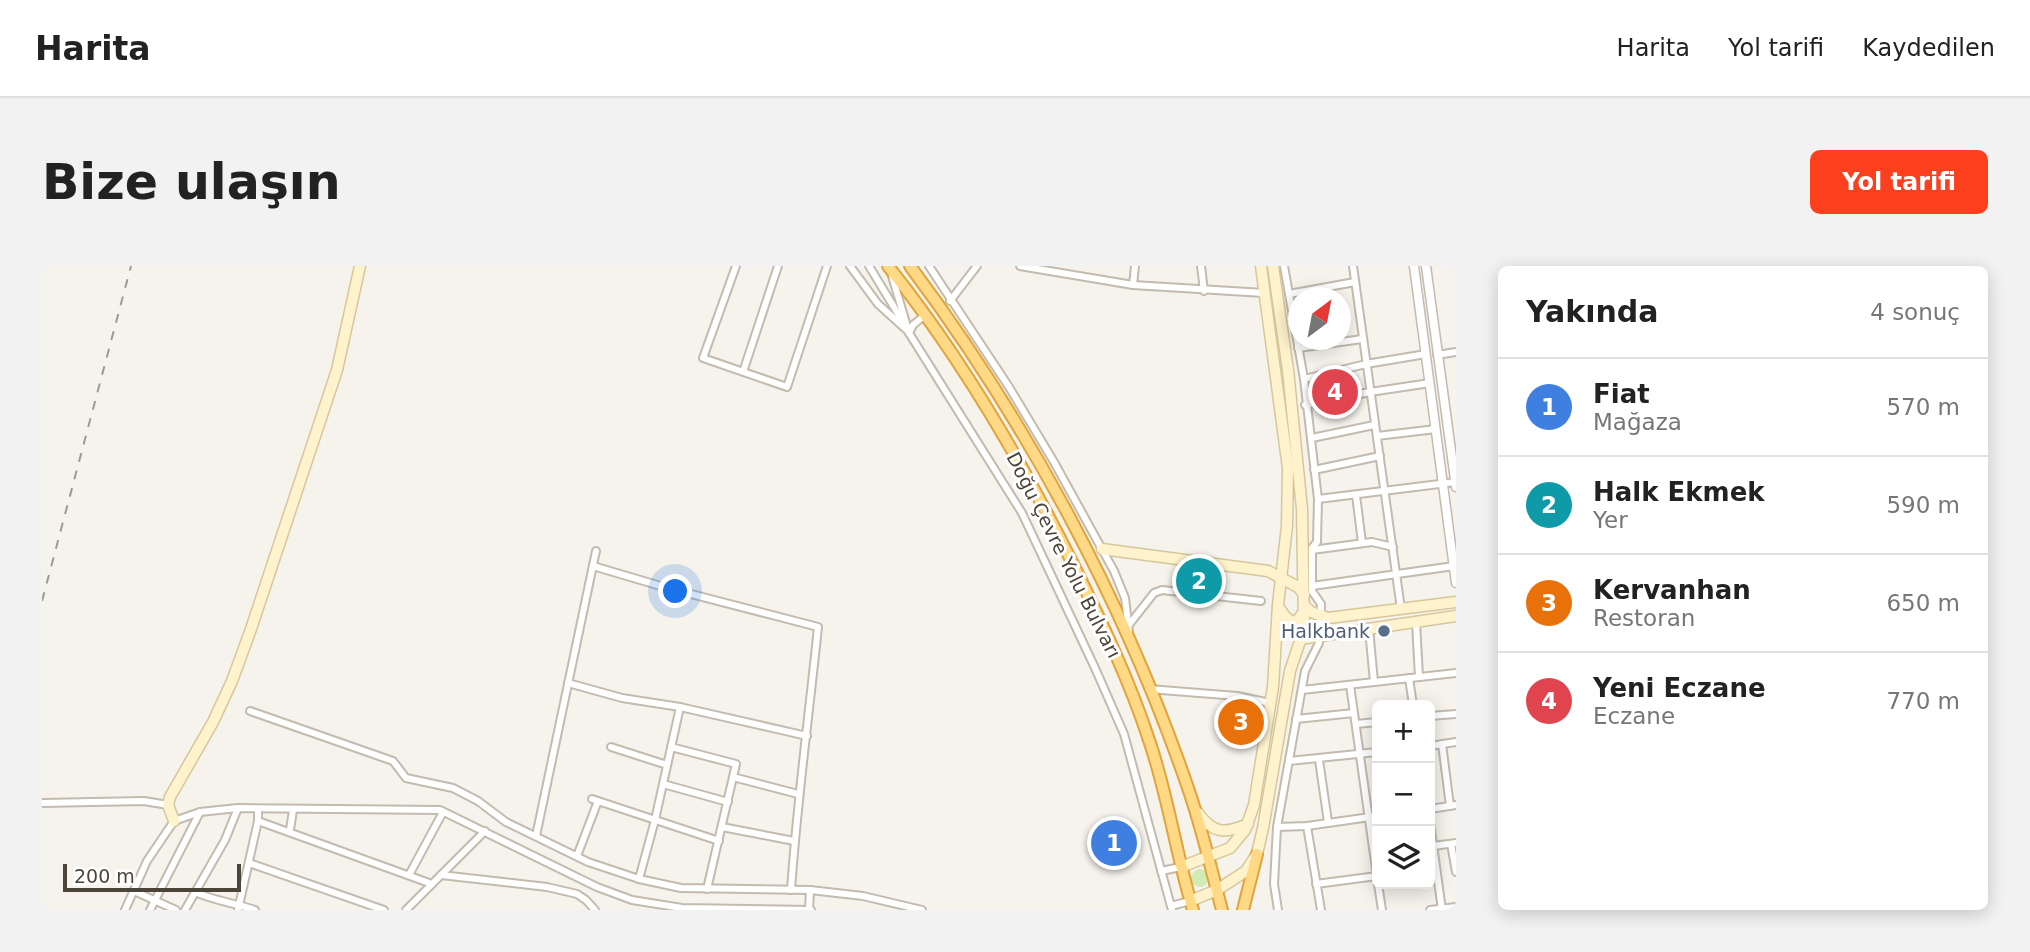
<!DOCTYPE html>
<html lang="tr">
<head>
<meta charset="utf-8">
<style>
	body { margin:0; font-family:"DejaVu Sans",sans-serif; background:#f2f2f2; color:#222 }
	.controls { position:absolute; right:21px; bottom:21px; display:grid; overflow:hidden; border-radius:10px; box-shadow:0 4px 18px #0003 }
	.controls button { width:63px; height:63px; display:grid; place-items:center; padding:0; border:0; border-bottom:2px solid #e0e0e0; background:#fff; color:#222; font:35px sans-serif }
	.compass { position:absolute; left:1246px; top:21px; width:63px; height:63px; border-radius:50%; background:#fff; box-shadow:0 4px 18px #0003; rotate:32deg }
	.scale { position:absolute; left:21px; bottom:18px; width:178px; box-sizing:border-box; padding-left:7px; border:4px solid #4b4439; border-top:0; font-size:19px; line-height:24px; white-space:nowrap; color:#4b4439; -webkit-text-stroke:5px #fff; paint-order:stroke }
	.you { position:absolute; left:634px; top:326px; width:24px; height:24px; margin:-18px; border:5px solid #fff; border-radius:50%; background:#1a73e8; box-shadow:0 0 0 10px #1a73e833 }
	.badge { display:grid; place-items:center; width:46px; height:46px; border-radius:50%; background:#fc3f1d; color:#fff; font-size:23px; font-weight:700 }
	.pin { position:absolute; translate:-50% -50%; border:4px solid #fff; box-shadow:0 2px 7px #0006 }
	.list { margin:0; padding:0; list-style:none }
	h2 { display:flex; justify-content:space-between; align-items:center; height:91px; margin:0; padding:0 28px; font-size:30px }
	h2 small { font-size:23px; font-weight:400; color:#767676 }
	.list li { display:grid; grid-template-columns:46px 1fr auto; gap:21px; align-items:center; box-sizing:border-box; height:98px; padding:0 28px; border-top:2px solid #e0e0e0 }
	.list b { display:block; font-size:26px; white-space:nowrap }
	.list p { margin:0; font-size:23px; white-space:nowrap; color:#767676 }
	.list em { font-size:23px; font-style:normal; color:#767676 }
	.icon { flex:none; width:38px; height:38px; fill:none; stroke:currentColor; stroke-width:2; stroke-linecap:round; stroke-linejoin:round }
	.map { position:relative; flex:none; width:1414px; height:644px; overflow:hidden; border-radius:10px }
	header { display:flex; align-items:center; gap:42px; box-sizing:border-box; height:98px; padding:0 35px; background:#fff; border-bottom:2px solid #e0e0e0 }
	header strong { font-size:33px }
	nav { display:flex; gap:38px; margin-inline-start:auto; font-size:24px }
	.intro { display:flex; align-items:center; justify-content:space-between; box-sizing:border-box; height:168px; padding:0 42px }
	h1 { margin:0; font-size:49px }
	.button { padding:18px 32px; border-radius:10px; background:#fc3f1d; color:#fff; font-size:24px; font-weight:700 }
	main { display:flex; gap:42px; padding:0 42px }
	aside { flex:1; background:#fff; border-radius:10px; box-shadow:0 4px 18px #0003 }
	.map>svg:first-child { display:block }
	.green { fill:#d2eab5 }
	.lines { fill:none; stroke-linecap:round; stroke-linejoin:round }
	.minor-casing { stroke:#c2bbae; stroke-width:10 }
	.tertiary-casing { stroke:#c2bbae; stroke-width:11 }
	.secondary-casing { stroke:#d6c79b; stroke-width:13 }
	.trunk-casing { stroke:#e0a43c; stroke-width:14 }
	.minor { stroke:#fff; stroke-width:6 }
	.tertiary { stroke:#fff; stroke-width:8 }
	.secondary { stroke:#fff3cd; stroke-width:10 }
	.trunk { stroke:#ffd985; stroke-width:10 }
	.rail { stroke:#9a9a9a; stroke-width:2; stroke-dasharray:9 9; stroke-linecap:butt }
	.service-dot { fill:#5c6f8a; stroke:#fff; stroke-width:2.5 }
	.labels { text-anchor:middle; stroke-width:6; stroke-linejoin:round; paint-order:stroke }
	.street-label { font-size:19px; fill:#4b4439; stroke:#fff }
	.service-label { font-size:19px; fill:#4e5e75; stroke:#fff; text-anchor:end }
</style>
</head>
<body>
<header>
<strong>Harita</strong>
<nav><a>Harita</a><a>Yol tarifi</a><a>Kaydedilen</a></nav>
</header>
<div class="intro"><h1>Bize ulaşın</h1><a class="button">Yol tarifi</a></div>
<main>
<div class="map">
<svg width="1414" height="644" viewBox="0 0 1414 644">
	<rect width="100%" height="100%" fill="#f6f3ec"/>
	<!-- green -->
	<circle class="green" cx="1158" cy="612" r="9"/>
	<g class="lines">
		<!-- minor casing -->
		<g class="minor-casing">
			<g id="minor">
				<path d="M694,0L661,92L745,121L785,0"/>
				<path d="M808,0L836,38L867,66"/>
				<path d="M827,0L861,56"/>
				<path d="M887,0L967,121L1012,196L1072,305L1083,332L1087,366"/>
				<path d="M978,0L1091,19L1222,27"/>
				<path d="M1159,0L1162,25"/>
				<path d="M1311,0L1359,343"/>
				<path d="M850,10L867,67L980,247L1053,402L1082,468L1130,644"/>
				<path d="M1091,19L1093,0"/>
				<path d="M1247,28L1313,16"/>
				<path d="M908,35L935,0"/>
				<path d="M867,67L871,59L883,49"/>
				<path d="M1256,82L1320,73"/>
				<path d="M1395,89L1414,86"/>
				<path d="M701,106L736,0"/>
				<path d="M1262,113L1324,98L1384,88"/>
				<path d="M1263,139L1328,126L1388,117"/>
				<path d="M1335,170L1394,163"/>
				<path d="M1270,172L1332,159"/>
				<path d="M1272,204L1338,190"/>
				<path d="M1314,229L1320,277"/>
				<path d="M1276,233L1414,216"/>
				<path d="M1270,284L1330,276L1351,281"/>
				<path d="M551,300L622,321L776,361C767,449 755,536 749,624"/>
				<path d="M1270,320L1412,300"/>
				<path d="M1374,356L1377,411"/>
				<path d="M1086,360L1112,327L1120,324L1219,335"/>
				<path d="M1327,363L1332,416"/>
				<path d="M1367,412L1371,439"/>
				<path d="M526,417L580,432L638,441L765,470"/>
				<path d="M1308,419L1335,610"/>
				<path d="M1107,423L1195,430L1228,437"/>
				<path d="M1260,424L1414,407"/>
				<path d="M208,445L351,495L364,512L411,522L436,535L464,556L546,596L597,613L639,622L768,624L821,630L880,644"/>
				<path d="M1388,450L1414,448"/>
				<path d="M1254,453L1312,447"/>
				<path d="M1314,458L1335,456"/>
				<path d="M1400,478L1408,540"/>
				<path d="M1388,480L1414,476"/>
				<path d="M569,481L625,499"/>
				<path d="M629,481L694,498L665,623"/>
				<path d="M1277,494L1286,556"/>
				<path d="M1247,495L1335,486"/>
				<path d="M691,511L756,528"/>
				<path d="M621,518L686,536"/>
				<path d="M550,533L677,575"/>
				<path d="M0,537L102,535L126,539"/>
				<path d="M1388,543L1414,539"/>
				<path d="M216,555L390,618"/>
				<path d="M1388,557L1400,644"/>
				<path d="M1265,560L1279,644"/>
				<path d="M680,561L752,575"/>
				<path d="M1235,561L1265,560L1335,550"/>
				<path d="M248,564L251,544"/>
				<path d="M494,570L554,285"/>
				<path d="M1409,578L1414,606"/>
				<path d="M1391,580L1414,577"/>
				<path d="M535,590L556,535"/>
				<path d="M207,597L342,644"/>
				<path d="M1119,605L1139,601"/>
				<path d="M367,609L401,546"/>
				<path d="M399,609L505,621L535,628L544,634L553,644"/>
				<path d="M597,613L613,554L638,441"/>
				<path d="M1274,618L1335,610"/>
				<path d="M1336,618L1340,644"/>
				<path d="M92,625L134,644"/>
				<path d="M153,626C173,635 193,637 213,644"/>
				<path d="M1129,640L1148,635"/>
				<path d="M83,644L105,595L132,555L158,546L196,542L398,544L555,621L590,634L640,642L769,644"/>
				<path d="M108,644L158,546"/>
				<path d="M143,644L183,574L196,542"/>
				<path d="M196,644L216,555V543"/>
				<path d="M364,644L443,565"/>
				<path d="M767,644L768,624"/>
				<path d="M1236,644L1232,618L1235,561L1263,405L1277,377L1279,338L1270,325V282L1275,276L1276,233L1262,113L1242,0"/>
				<path d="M1388,644L1414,641"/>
			</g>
		</g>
		<!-- tertiary casing -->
		<g class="tertiary-casing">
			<g id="tertiary">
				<path d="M1372,0L1414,317"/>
				<path d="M1384,0L1414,221"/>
			</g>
		</g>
		<!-- secondary casing -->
		<g class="secondary-casing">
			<g id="secondary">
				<path d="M1060,283L1226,305L1256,321L1262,328"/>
				<path d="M1236,340C1241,347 1244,355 1254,356L1261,347"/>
				<path d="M1263,340L1269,346L1286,352L1414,336"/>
				<path d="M1258,373L1414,350"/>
				<path d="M1156,547C1171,568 1183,568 1206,558"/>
				<path d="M132,555L126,539L128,531L171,456L190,415L209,363L295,104L318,0"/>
				<path d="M1139,601L1188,582L1203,564L1212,539L1231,421L1236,339L1245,260L1246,202L1219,0"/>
				<path d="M1148,635L1175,624L1204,605L1215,588L1221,562L1248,405L1262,363L1260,243L1246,104L1231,0"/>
			</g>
		</g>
		<!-- trunk casing -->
		<g class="trunk-casing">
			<g id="trunk">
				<path d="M846,0C919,91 979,194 1031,298C1059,355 1087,413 1107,474C1126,529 1134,588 1151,644"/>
				<path d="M868,0C985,156 1083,338 1146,522C1160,562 1169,603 1180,644"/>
				<path d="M1201,644L1215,588"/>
			</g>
		</g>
		<!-- minor -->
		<use href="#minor" class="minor"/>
		<!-- tertiary -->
		<use href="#tertiary" class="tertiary"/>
		<!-- secondary -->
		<use href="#secondary" class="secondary"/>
		<!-- trunk -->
		<use href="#trunk" class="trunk"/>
		<!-- rail -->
		<path class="rail" d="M0,335L89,0"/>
	</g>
	<!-- markers -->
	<circle class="service-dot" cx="1342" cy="365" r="7"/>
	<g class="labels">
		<!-- street labels -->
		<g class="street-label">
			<text transform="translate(1022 289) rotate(63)" y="7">Doğu Çevre Yolu Bulvarı</text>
		</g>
		<!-- service labels -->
		<g class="service-label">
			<text x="1328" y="372">Halkbank</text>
		</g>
	</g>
</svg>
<div class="controls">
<button>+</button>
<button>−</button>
<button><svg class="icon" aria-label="layers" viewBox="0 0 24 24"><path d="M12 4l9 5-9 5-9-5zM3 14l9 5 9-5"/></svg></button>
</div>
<svg class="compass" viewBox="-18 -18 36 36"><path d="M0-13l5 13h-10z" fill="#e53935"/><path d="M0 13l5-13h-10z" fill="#767676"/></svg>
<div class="scale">200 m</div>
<div class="you"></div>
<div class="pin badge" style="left:1072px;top:577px;background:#3f7fe0">1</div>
<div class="pin badge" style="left:1157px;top:315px;background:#0f9aa8">2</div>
<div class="pin badge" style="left:1199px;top:456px;background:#e8710a">3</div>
<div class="pin badge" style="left:1293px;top:126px;background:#e0444e">4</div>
</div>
<aside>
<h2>Yakında<small>4 sonuç</small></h2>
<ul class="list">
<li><span class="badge" style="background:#3f7fe0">1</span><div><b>Fiat</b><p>Mağaza</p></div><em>570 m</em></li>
<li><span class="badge" style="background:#0f9aa8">2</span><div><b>Halk Ekmek</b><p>Yer</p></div><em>590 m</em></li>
<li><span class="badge" style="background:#e8710a">3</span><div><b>Kervanhan</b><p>Restoran</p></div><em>650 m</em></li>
<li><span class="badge" style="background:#e0444e">4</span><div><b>Yeni Eczane</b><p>Eczane</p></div><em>770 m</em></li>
</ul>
</aside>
</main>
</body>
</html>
